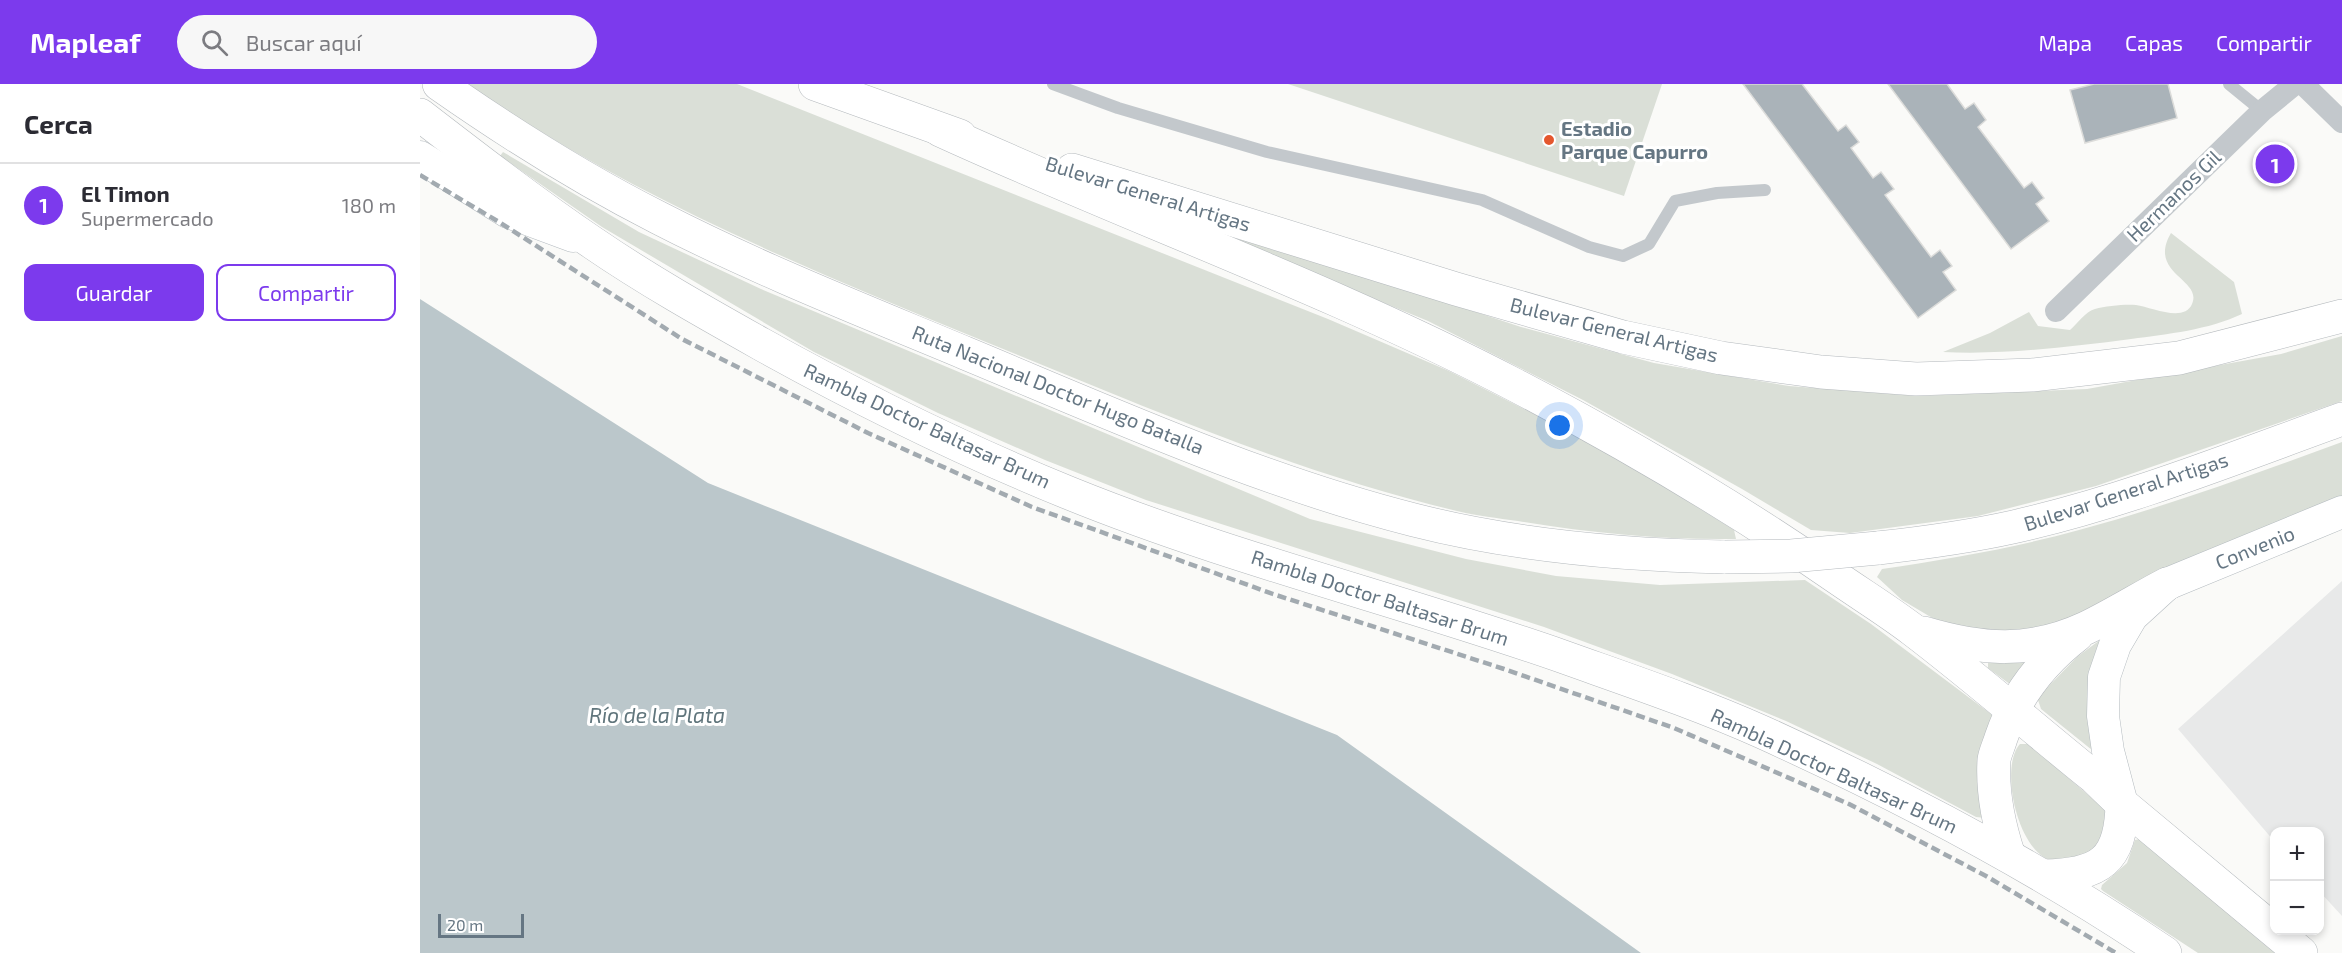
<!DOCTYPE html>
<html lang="es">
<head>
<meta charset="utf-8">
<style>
	body { margin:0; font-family:"Exo 2",sans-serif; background:#f7f7f7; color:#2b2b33 }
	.controls { position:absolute; right:18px; bottom:18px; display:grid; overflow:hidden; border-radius:12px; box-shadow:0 3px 9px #0003 }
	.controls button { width:54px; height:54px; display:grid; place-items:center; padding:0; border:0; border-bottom:2px solid #e1e1e2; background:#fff; color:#2b2b33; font:30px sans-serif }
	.scale { position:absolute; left:18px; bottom:15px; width:86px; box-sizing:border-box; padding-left:6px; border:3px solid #657683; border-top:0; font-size:16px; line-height:21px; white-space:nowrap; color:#657683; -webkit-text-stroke:4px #fff; paint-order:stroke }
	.you { position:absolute; left:1140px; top:342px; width:21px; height:21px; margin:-15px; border:4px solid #fff; border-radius:50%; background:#1a73e8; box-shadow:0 0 0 9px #1a73e833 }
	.badge { display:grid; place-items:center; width:39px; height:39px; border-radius:50%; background:#7c3aed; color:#fff; font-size:20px; font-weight:700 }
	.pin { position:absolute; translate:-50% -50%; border:3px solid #fff; box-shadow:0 2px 6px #0006 }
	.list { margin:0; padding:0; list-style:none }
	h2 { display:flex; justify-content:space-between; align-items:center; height:78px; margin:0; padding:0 24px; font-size:26px }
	h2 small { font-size:20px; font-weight:400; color:#7c7c81 }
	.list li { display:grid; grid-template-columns:39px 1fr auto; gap:18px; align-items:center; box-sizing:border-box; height:84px; padding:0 24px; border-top:2px solid #e1e1e2 }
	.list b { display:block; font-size:22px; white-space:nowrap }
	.list p { margin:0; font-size:20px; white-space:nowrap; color:#7c7c81 }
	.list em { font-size:20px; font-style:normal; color:#7c7c81 }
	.actions { display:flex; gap:12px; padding:18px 24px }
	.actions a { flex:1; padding:14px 0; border:2px solid #7c3aed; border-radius:12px; text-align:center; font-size:21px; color:#7c3aed }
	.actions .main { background:#7c3aed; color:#fff }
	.icon { flex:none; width:33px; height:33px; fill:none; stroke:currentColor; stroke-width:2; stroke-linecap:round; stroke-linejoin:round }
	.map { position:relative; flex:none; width:1922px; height:869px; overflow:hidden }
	header { display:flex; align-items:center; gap:36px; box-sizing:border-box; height:84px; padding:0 30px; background:#7c3aed; color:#fff }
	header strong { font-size:28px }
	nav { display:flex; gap:33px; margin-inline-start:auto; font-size:21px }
	.search { width:420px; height:54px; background:#f7f7f7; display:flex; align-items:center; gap:15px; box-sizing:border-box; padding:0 21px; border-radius:33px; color:#7c7c81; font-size:22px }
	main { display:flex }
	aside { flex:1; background:#fff }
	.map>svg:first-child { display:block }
	.built { fill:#e8e9e9 }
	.green { fill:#dadfd7 }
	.water { fill:#bbc7cb }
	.building { fill:#aab3b9; stroke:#dcdcda; stroke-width:1.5 }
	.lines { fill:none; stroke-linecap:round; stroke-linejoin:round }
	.secondary-casing { stroke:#b3babf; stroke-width:33 }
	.highway-casing { stroke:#b4b9bd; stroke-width:34 }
	.lane { stroke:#c3c8cc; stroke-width:12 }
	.street { stroke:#c3c8cc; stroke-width:22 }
	.secondary { stroke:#fff; stroke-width:32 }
	.highway { stroke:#fff; stroke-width:33 }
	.rail { stroke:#a2aab0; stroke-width:4.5; stroke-dasharray:9 4.5; stroke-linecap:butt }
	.highway-bridge-casing { stroke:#b4b9bd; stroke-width:34; stroke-linecap:butt }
	.highway-bridge { stroke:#fff; stroke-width:33 }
	.poi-dot { fill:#e4572e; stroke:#fff; stroke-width:2 }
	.labels { text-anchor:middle; stroke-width:6; stroke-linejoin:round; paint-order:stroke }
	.poi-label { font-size:20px; font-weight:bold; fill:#657683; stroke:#fff; text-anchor:start }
	.street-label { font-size:20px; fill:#657683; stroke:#fff }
	.water-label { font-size:21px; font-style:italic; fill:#60757c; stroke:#fff }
</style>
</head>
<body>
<header>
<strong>Mapleaf</strong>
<div class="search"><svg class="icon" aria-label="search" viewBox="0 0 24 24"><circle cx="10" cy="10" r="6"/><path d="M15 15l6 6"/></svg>Buscar aquí</div>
<nav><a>Mapa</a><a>Capas</a><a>Compartir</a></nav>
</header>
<main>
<aside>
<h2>Cerca<small></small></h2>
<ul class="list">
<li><span class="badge">1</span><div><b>El Timon</b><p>Supermercado</p></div><em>180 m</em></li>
</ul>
<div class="actions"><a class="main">Guardar</a><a>Compartir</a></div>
</aside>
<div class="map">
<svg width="1922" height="869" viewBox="0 0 1922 869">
	<rect width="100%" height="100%" fill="#fafaf8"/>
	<!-- built -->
	<path class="built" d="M1922,497V832L1900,808V748H1854V757L1758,645Z"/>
	<!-- green -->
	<g class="green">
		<path d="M48,0H317L908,235L1029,287L1126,336L1229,393L1314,446L1316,455C1242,456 1170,449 1098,437C1077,434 1057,432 1037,427C873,388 717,319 561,256C383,183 206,111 48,0Z"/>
		<path d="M868,0H1242L1204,112Z"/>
		<path d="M83,68L219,148L341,205L890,435L1046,475L1136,492L1240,501L1385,496L1451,540L1571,630L1573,633L1566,734L1556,733L1457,680L1366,637L1252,590L1124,543L726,416L625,376L518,329L394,268L304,215L182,143L80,72Z"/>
		<path d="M691,107L1101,243L1234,279L1369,302L1498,312L1667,305L1861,270L1922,252V317L1676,402L1558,432L1430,449L1391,446L1322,405L1163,316L1008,237Z"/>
		<path d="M1751,149L1814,198L1822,230C1788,246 1748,250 1711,255C1649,263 1585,271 1523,268L1570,249L1609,228L1618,242L1650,246C1657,240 1666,227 1675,225C1686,222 1705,220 1716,221C1731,223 1764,239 1772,220C1783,195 1727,190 1751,149Z"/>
		<path d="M1922,358V417L1646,539L1608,548L1558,547L1514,535L1482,516L1457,493L1462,485C1528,475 1594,464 1659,446C1748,422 1835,390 1922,358Z"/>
		<path d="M1680,556L1672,666L1621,625L1618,616L1619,612L1657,573Z"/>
		<path d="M1611,575L1591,601L1568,584V578Z"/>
		<path d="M1600,660H1608L1686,726L1683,750L1674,767C1664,770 1649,778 1638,778C1599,777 1578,684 1600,660Z"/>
		<path d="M1720,755L1855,869H1778L1683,807L1681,805L1682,801L1707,779L1715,756Z"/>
	</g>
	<!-- water -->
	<path class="water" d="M0,215L288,399L917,651L1221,869H0Z"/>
	<!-- building -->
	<g class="building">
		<path d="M1323,0H1382L1418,47L1426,41L1439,58L1431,64L1453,94L1461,88L1474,105L1465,111L1511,173L1520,166L1532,182L1523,188L1536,206L1498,234Z"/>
		<path d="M1468,0H1527L1545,25L1554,19L1566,36L1558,43L1604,104L1612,98L1624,114L1616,120L1629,137L1591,165Z"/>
		<path d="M1674,0H1748L1757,34L1665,59L1650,6Z"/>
	</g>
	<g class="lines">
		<!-- secondary casing -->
		<g class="secondary-casing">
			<g id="secondary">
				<path d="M0,73L88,128L153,152"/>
				<path d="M1702,720L1688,667L1683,632L1684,593L1695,561L1712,532L1747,500L1922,428"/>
			</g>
		</g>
		<!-- highway casing -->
		<g class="highway-casing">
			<g id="highway">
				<path d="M19,0C89,49 162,95 239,134C338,185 442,226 545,269C692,330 840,397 994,436C1096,462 1201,471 1305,473"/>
				<path d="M395,0L540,52"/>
				<path d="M0,31C57,75 114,119 173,159C227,196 284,228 341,260C440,315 543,366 649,409C809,474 978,515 1141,572C1208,596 1277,619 1342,648C1481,711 1618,783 1745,869"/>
				<path d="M520,46C710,133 909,204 1095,301C1206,359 1313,422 1416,493C1442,511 1468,527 1493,546C1555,593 1614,645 1675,694L1702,720L1881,869"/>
				<path d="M652,86L1036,205L1203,253L1301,274L1401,288L1496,295L1612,291L1759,274L1922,232"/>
				<path d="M1458,464C1503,459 1548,453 1593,443C1705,418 1814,374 1922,335"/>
				<path d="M1504,549C1561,566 1610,570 1666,544C1693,531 1720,514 1747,500"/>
				<path d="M1589,772C1579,742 1572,709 1574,676C1575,669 1579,661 1581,654C1595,613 1622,578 1657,551"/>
				<path d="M1624,792C1680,791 1701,777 1702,720"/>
			</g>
		</g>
		<!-- lane -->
		<g class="lane">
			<path d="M633,0L698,24L847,68L1062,116L1169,163L1203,172L1229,160L1255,117L1297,109L1345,106"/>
			<path d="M1809,0L1842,27"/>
		</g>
		<!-- street -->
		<g class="street">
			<path d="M1883,0L1922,38"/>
			<path d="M1636,227L1842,27L1875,0"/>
		</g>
		<!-- secondary -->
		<use href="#secondary" class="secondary"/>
		<!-- highway -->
		<use href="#highway" class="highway"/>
		<!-- rail -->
		<path class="rail" d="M0,91L79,138L262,255L448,349L612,423L853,510L1084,585L1254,644L1429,720L1566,792L1696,869"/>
		<!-- highway-bridge casing -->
		<g class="highway-bridge-casing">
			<path id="highway-bridge" d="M1305,473L1371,472L1458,464"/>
		</g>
		<!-- highway-bridge -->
		<use href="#highway-bridge" class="highway-bridge"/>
	</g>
	<!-- markers -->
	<circle class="poi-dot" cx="1129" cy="56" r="6"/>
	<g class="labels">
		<!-- poi labels -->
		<g class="poi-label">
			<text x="1141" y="52">Estadio<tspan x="1141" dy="23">Parque Capurro</tspan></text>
		</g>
		<!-- street labels -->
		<g class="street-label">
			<text transform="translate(728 110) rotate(17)" y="7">Bulevar General Artigas</text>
			<text transform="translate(1754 112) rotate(-44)" y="7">Hermanos Gil</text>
			<text transform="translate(1194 246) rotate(14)" y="7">Bulevar General Artigas</text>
			<text transform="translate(638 306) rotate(22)" y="7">Ruta Nacional Doctor Hugo Batalla</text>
			<text transform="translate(507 342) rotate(25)" y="7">Rambla Doctor Baltasar Brum</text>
			<text transform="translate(1706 408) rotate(-18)" y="7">Bulevar General Artigas</text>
			<text transform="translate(1835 464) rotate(-22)" y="7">Convenio</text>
			<text transform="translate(960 514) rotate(18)" y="7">Rambla Doctor Baltasar Brum</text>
			<text transform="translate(1414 687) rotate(25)" y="7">Rambla Doctor Baltasar Brum</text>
		</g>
		<!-- water labels -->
		<g class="water-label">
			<text x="237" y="639">Río de la Plata</text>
		</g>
	</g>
</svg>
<div class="controls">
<button>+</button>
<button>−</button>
</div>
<div class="scale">20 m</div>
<div class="you"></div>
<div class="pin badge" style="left:1855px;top:80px">1</div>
</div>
</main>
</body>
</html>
